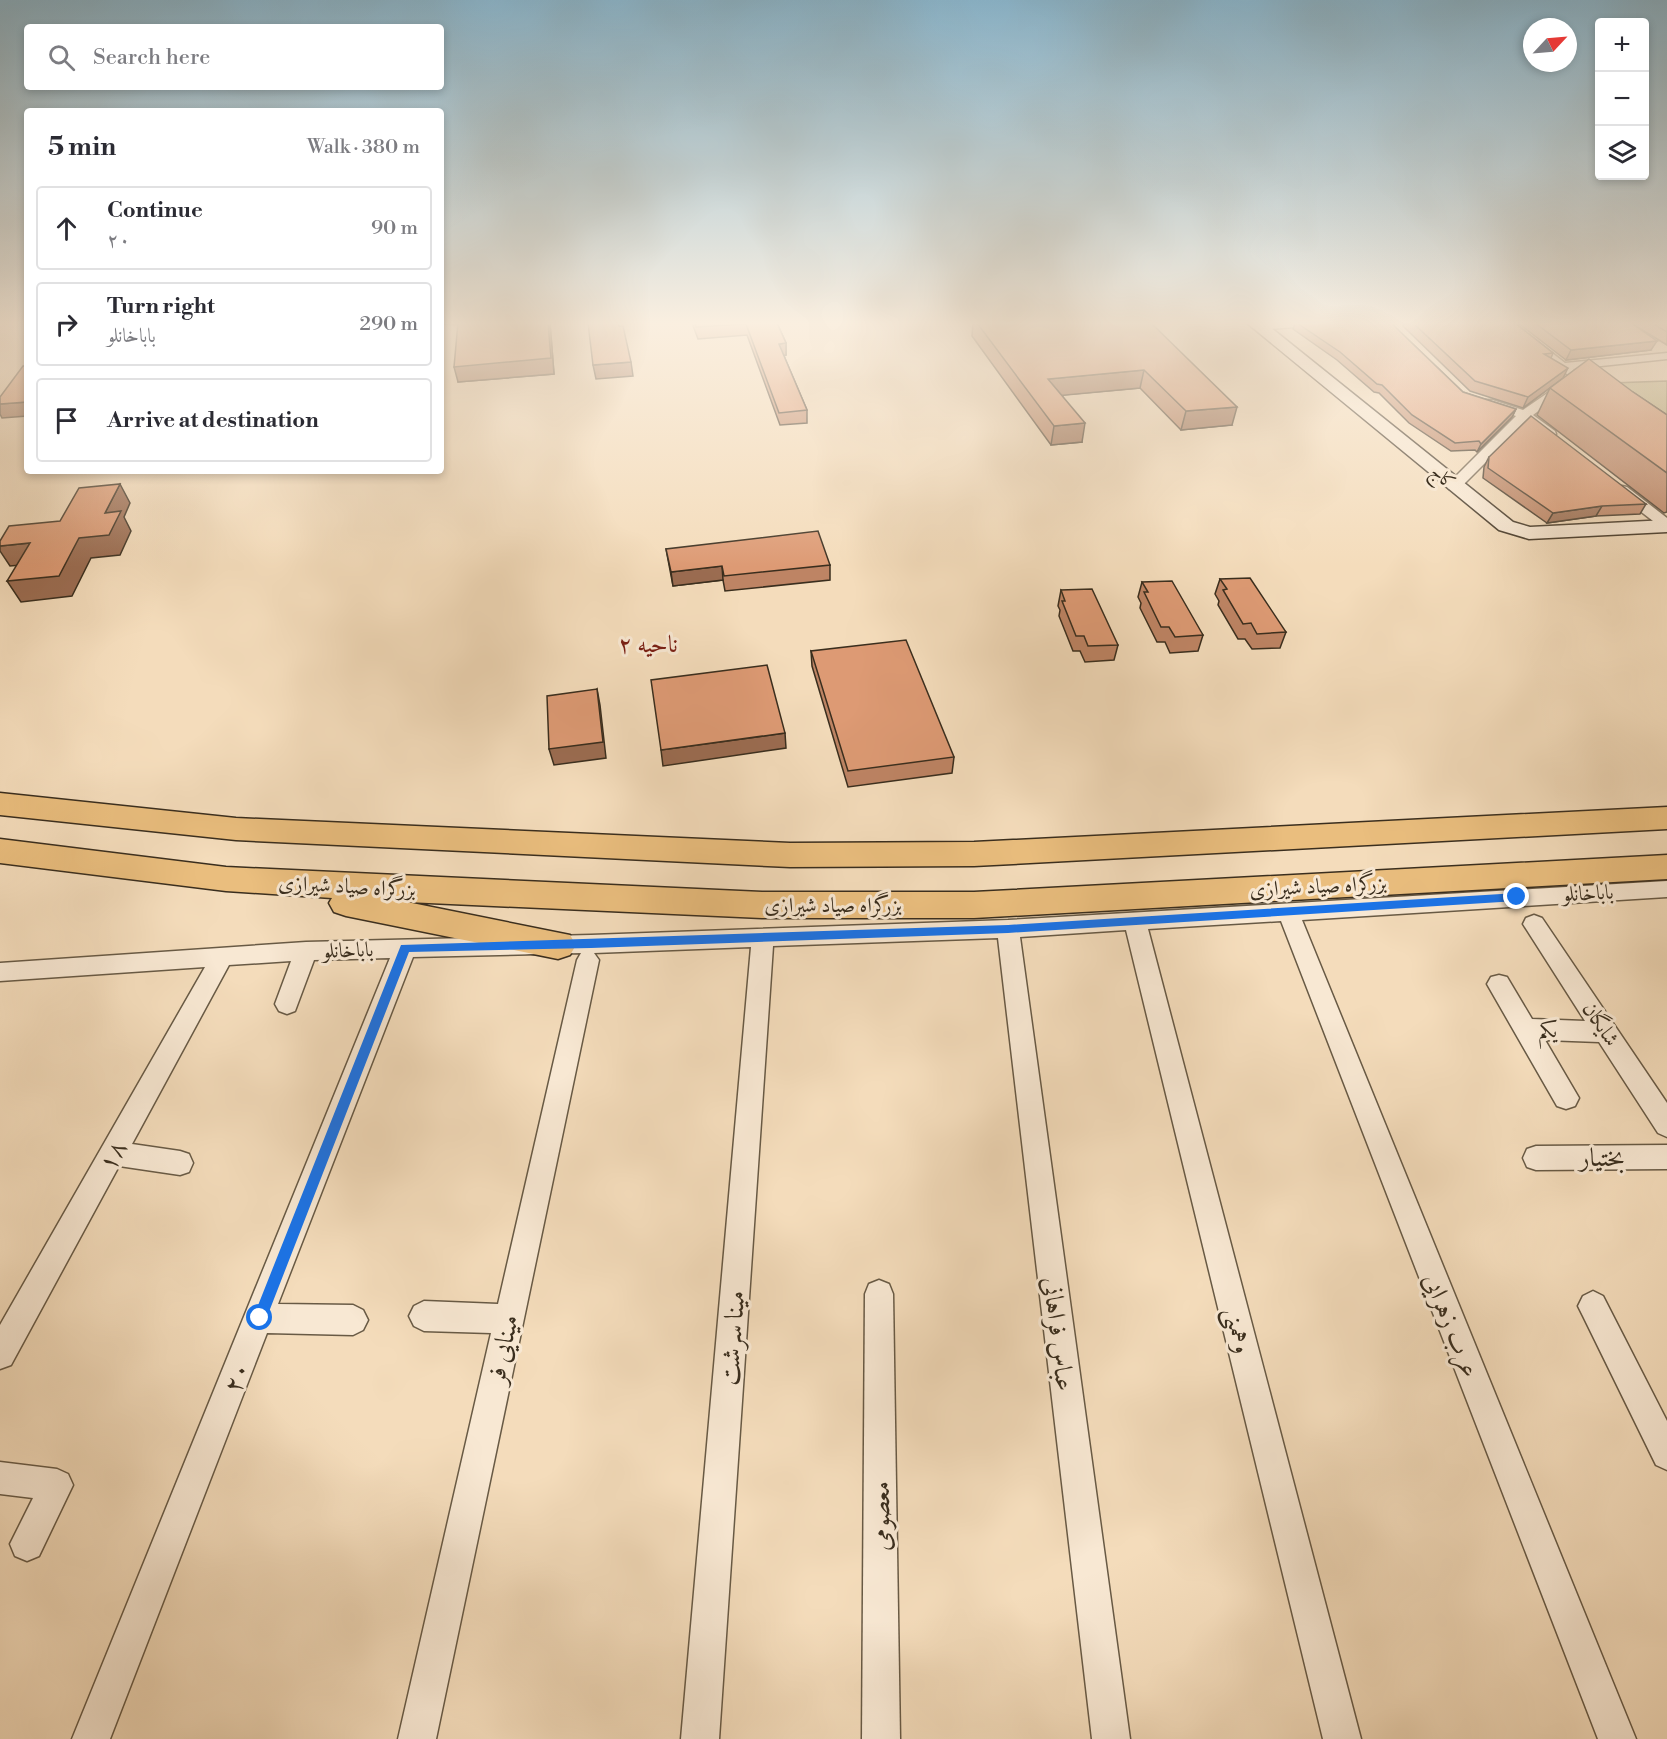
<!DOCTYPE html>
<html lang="en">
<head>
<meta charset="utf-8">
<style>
	body { margin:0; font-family:"Libre Bodoni",Amiri,serif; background:#f7f7f7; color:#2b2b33 }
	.controls { position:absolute; right:18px; top:18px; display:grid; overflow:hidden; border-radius:6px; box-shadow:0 3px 9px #0003 }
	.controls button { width:54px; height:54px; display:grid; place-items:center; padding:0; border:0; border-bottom:2px solid #e1e1e2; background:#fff; color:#2b2b33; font:30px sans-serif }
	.compass { position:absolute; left:1523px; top:18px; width:54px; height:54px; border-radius:50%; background:#fff; box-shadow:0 3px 9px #0003; rotate:64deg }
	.stop { position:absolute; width:18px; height:18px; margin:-14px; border:4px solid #1a73e8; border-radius:50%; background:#fff }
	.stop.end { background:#1a73e8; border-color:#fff; box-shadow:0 2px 6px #0008 }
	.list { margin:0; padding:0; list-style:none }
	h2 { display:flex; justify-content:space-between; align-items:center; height:78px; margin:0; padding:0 24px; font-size:26px }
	h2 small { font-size:20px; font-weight:400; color:#7c7c81 }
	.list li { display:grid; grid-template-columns:39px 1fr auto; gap:18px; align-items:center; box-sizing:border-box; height:84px; margin:0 12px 12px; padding:0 12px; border:2px solid #e1e1e2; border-radius:6px }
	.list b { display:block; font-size:22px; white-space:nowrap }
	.list p { margin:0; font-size:20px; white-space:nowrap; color:#7c7c81 }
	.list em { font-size:20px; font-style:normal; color:#7c7c81 }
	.icon { flex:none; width:33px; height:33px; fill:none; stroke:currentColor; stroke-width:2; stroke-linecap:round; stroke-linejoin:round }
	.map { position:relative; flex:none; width:1667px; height:1739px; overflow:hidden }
	.search { position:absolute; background:#fff; box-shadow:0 3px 9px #0003; left:24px; top:24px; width:420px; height:66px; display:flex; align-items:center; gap:15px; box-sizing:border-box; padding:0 21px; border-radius:6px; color:#7c7c81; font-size:22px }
	.panel { position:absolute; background:#fff; box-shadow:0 3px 9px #0003; left:24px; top:108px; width:420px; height:366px; border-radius:6px }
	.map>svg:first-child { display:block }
	.green { fill:#c3be8b; stroke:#7e7654; stroke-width:1.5 }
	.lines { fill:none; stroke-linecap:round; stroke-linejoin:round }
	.minor-casing { stroke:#685a45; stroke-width:3 }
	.secondary-casing { stroke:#3a2e1e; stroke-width:3 }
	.trunk-casing { stroke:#3a2e1e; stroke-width:3 }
	.minor { fill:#f8e8d3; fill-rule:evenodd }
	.secondary { fill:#f8e8d3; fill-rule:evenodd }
	.trunk { fill:#eabe7e; fill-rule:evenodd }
	.wall { fill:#be8464; stroke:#3a2e1e; stroke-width:1.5 }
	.shaded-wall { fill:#9b6c51; stroke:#3a2e1e; stroke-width:1.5 }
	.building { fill:#dd9a74; stroke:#3a2e1e; stroke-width:1.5 }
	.route { fill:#1a73e8 }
	.labels { text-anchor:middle; stroke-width:6; stroke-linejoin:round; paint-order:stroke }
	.far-street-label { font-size:18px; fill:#3a2e1e; stroke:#f8e8d3 }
	.street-label { font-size:21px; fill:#3a2e1e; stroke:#f8e8d3 }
	.quarter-label { font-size:24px; fill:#7a1f14; stroke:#f8e8d3 }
	.near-street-label { font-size:26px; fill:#3a2e1e; stroke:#f8e8d3 }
</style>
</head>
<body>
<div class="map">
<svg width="1667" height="1739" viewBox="0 0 1667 1739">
	<rect width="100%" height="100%" fill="#f4dcbb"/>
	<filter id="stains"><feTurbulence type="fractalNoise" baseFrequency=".00333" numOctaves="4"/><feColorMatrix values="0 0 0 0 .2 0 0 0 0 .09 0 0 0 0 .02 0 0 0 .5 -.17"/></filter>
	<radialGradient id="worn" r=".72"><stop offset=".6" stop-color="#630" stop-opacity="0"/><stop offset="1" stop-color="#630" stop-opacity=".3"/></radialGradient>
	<!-- green -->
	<path class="green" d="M1667,381V421L1612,383Z"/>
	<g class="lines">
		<!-- minor casing -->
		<g class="minor-casing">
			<g id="minor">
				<path d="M1261,323H1313L1308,326L1258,330L1252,327Z"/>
				<path d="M1501,323H1513L1565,363L1667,353V359L1573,369L1598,388L1600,391L1594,395Z"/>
				<path d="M1565,381L1569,382V388L1533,415L1555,431L1556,434L1555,437H1545L1526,422L1459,489H1449L1447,486L1449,483L1516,416L1484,406L1482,403L1484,400H1492L1523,410Z"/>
				<path d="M1622,486L1627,487L1667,518V529L1662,528L1617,493L1615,490L1617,487Z"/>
				<path d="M1667,881V897L1302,920L1636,1739H1598L1281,921L1148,929L1361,1739H1323L1126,930L1020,937L1130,1739H1092L998,938L773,946L719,1739H681L751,947L594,953L599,960L436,1739H398L491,1333L424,1331L414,1326L409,1316L414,1306L424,1301L498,1304L577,960L581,953L413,957L278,1304L353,1305L363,1310L368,1320L363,1330L353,1335L267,1333L110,1739H72L390,958L314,960L295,1011L287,1014L279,1011L275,1004L291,961L229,965L132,1144L180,1151L189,1154L193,1163L189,1172L180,1175L119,1166L11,1365L0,1369V1325L205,967L0,981V963L306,942L591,935L1008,920Z"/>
				<path d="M1534,915L1542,918L1667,1103V1137L1658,1133L1599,1042L1545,1040L1579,1098L1575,1106L1566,1109L1557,1106L1487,984L1491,977L1499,975L1507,977L1532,1019L1585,1021L1523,924L1526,918Z"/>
				<path d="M1667,1145V1169L1536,1170L1527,1167L1523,1158L1527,1149L1536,1146Z"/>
				<path d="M879,1280L889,1284L893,1294L900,1739H862L865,1294L869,1284Z"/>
				<path d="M1593,1291L1603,1296L1667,1421V1470L1656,1465L1583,1316L1578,1306L1583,1296Z"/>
				<path d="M0,1462L57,1469L68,1474L73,1485L39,1556L27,1561L15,1556L10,1544L33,1498L0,1494Z"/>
			</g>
		</g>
		<!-- secondary casing -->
		<g class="secondary-casing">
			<path id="secondary" d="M1247,323H1265L1513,522L1530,527L1667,520V532L1529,539L1499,530Z"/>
		</g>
		<!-- trunk casing -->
		<g class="trunk-casing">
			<g id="trunk">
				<path d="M0,793L236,818L790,843L974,842L1667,807V829L974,866L790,867L236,840L0,815Z"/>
				<path d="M0,839L226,867L762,892H974L1667,855V879L974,918H762L407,902L570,935L576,945L570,955L558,959L346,916L334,912L329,903L332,898L226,891L0,863Z"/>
			</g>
		</g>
		<!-- minor -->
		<use href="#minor" class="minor"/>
		<!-- secondary -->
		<use href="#secondary" class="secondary"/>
		<!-- trunk -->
		<use href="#trunk" class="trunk"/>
	</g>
	<!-- wall -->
	<g class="wall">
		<path d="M441,323H550L554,374L458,382V325L441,324Z"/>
		<path d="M692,323H777L786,343V355L784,356L807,410V423L780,425L747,335L698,339Z"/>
		<path d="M973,323H1151L1232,425L1181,430L1140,388L1062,395L1082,442L1051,445L972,336Z"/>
		<path d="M1295,323H1391L1463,392L1516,409L1512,417L1477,452L1475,450L1451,451L1409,423L1379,393L1374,392L1337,360L1293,329Z"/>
		<path d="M1404,323H1515L1553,353L1551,358L1563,378L1523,408L1470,391L1403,326Z"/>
		<path d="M1518,323H1631L1651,350L1566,360Z"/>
		<path d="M1631,323H1667V345Z"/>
		<path d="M1550,388L1633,392L1667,415V512L1664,513L1537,415Z"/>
		<path d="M1489,457L1646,504L1640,514L1596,516L1547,523L1483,478L1484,467Z"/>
		<path d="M666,549L830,565V580L725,591L723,580L673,586Z"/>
		<path d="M1220,579L1286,632L1280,648L1252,649L1245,639H1238L1218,605L1219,601L1215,594Z"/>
		<path d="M1142,582L1203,635L1198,651L1170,653L1165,642H1157L1140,608L1141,603L1138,597Z"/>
		<path d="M1061,590L1118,645L1114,660L1085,662L1080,651H1073L1059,616L1060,610L1058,606Z"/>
		<path d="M811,651L954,757L952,773L848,787L812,666Z"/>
	</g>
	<!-- shaded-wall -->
	<g class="shaded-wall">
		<path d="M548,323H550L554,374L458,382L454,367Z"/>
		<path d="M1657,341L1651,350L1566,360L1571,350Z"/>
		<path d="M786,343V355L780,356L779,344Z"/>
		<path d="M631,362L633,376L596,379L593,365Z"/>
		<path d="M1568,368L1563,378L1523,408L1528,397Z"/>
		<path d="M1144,370L1140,388L1045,397L1048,379Z"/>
		<path d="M27,402V416L2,418L0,414V404Z"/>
		<path d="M1237,407L1232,425L1181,430L1186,411Z"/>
		<path d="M1516,409L1512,417L1477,452L1481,444Z"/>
		<path d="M1085,423L1082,442L1051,445L1054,426Z"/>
		<path d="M120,484L130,503L124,517L131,531L120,555L91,558L72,596L21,602L7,581L79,538L105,513Z"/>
		<path d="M1602,506L1596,516L1547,523L1553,513Z"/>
		<path d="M30,543L43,563L10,566L0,551V546Z"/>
		<path d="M722,566L723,580L673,586L671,572Z"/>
		<path d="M597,689L600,705L606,758L554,765L549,749Z"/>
		<path d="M785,733L786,748L663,766L661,750Z"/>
	</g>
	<!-- building -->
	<g class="building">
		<path d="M458,323H548L551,358L454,367Z"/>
		<path d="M588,323H618L619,326H623L631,362L593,365Z"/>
		<path d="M695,323H777L786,343L779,344L807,410L779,413L746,324L696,327Z"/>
		<path d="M977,323H1151L1237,407L1186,411L1144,370L1048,379L1085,423L1054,426Z"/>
		<path d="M1297,323H1391L1463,392L1516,409L1481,444L1479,441L1455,443L1412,415L1382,385L1377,384L1340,352Z"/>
		<path d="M1413,323H1515L1553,353L1544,354L1568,368L1528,397L1475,381Z"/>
		<path d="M1535,323H1631L1657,341L1571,350Z"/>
		<path d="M1652,323H1667V332Z"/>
		<path d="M1589,359L1633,392L1667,415V473L1550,388Z"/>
		<path d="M23,366H27V402L0,404V397Z"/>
		<path d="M1531,416L1646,504L1602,506L1553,513L1488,468L1489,457Z"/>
		<path d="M120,484L105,513L121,511L109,535L79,538L59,576L7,581L30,543L0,546V541L9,526L60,521L79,488Z"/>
		<path d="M818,531L830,565L724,576L722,566L671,572L666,549Z"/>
		<path d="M1250,578L1286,632L1257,634L1251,623L1243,624L1223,590L1227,589L1220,579Z"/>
		<path d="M1172,581L1203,635L1175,637L1169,627H1161L1144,592H1148L1142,582Z"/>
		<path d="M1092,589L1118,645L1088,646L1084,636H1076L1062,601H1065L1061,590Z"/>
		<path d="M906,640L954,757L848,771L811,651Z"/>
		<path d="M767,665L785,733L661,750L651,680Z"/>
		<path d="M597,689L603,742L549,749L547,696Z"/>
	</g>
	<!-- sky -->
	<linearGradient id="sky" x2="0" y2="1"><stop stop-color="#8ab7cf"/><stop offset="0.57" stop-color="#faefe0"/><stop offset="1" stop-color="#faefe0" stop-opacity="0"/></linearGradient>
	<rect width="1667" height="567" fill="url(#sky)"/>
	<!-- route -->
	<path class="route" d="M1517,893L1522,897L1517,901L1008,933L591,948L409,952L265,1322L260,1324L255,1322L253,1318L401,945L1008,925Z"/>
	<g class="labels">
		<!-- far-street labels -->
		<g class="far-street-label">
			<text transform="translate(1443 477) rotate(39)" y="6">کاج</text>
		</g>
		<!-- street labels -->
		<g class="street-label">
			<text transform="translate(347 886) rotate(3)" y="7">بزرگراه صیاد شیرازی</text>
			<text transform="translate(1318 886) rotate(-3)" y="7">بزرگراه صیاد شیرازی</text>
			<text transform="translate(1588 893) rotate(-3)" y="7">باباخانلو</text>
			<text x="833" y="912">بزرگراه صیاد شیرازی</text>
			<text transform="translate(348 950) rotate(-2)" y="7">باباخانلو</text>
			<text transform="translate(1601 1024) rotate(56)" y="7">شایگان</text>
			<text transform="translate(1548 1030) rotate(2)" y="7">یکم</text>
		</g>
		<!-- quarter labels -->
		<g class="quarter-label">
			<text x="648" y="652">ناحیه ۲</text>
		</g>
		<!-- near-street labels -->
		<g class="near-street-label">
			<text transform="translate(112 1155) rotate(-61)" y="9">۱۸</text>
			<text x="1602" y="1166">بختیار</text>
			<text transform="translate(1452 1325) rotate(68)" y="9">عرب زهرایی</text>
			<text transform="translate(1239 1330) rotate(76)" y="9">وهمنی</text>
			<text transform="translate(1059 1334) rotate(83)" y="9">عباس فراهانی</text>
			<text transform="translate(732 1338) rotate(-86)" y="9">مینا سرشت</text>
			<text transform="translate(502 1349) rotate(-78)" y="9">مینایی فر</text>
			<text transform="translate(236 1377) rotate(-68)" y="9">۲۰</text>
			<text transform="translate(880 1516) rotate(-90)" y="9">معصومی</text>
		</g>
	</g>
	<rect width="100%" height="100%" filter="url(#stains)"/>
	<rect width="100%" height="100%" fill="url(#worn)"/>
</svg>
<div class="controls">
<button>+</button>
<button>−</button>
<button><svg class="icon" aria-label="layers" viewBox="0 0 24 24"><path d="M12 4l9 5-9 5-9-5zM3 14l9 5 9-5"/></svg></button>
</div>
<svg class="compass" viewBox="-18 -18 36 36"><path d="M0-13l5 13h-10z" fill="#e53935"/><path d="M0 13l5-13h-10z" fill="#7c7c81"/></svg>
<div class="stop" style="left:260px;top:1318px"></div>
<div class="stop end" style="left:1517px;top:897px"></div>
<div class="search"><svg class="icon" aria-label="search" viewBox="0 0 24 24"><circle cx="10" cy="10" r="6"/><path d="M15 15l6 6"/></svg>Search here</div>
<section class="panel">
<h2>5 min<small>Walk · 380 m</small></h2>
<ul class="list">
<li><svg class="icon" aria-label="ahead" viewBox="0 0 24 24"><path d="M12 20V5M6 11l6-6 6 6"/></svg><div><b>Continue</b><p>۲۰</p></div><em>90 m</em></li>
<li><svg class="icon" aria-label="right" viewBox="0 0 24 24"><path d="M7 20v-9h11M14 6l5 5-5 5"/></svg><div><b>Turn right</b><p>باباخانلو</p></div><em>290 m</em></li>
<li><svg class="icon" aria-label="arrive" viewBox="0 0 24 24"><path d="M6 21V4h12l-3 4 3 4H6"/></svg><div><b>Arrive at destination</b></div></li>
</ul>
</section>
</div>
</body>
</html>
